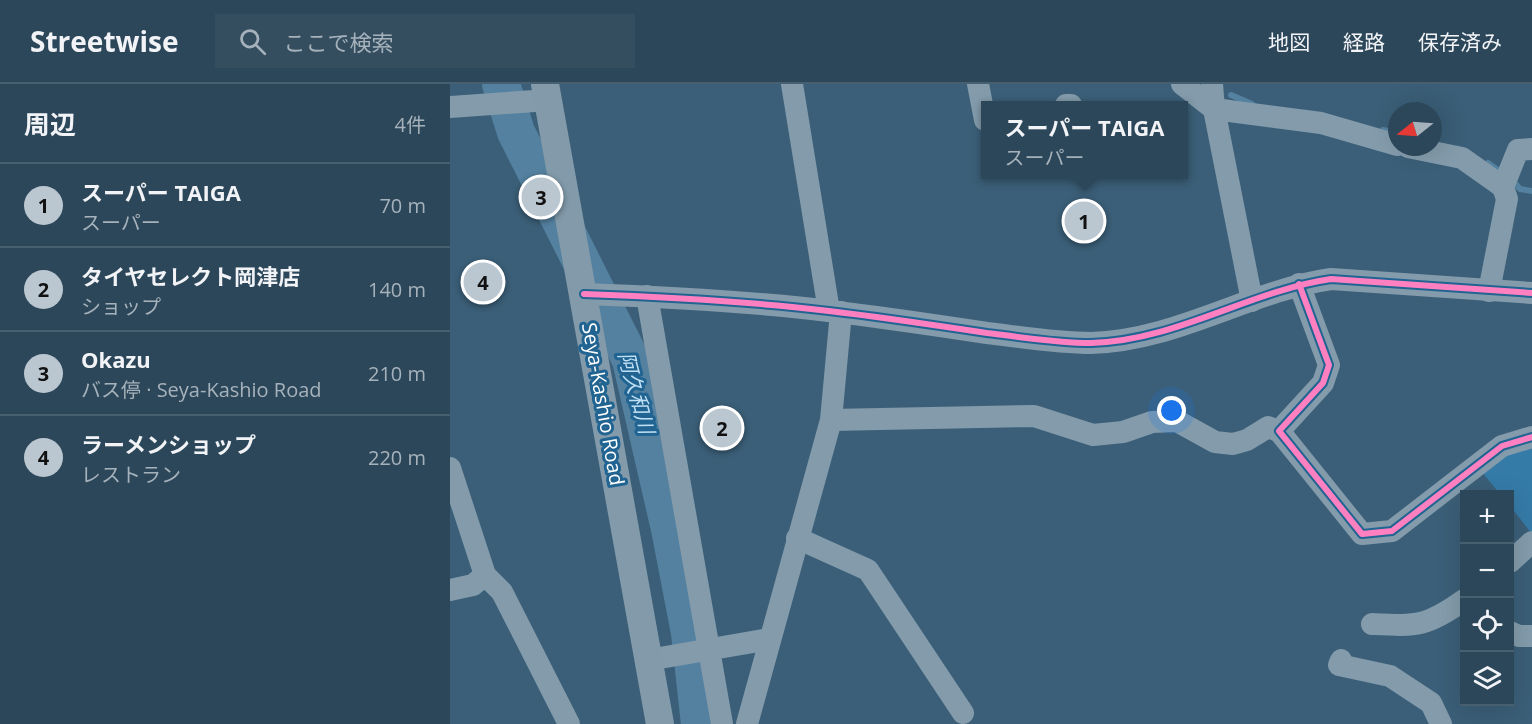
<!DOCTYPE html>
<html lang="ja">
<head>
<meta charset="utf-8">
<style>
	body { margin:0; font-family:"Open Sans","Noto Sans JP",sans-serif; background:#344e60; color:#f1f3f6 }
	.controls { position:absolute; right:18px; bottom:18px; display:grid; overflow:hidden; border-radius:0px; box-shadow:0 6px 24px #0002 }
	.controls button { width:54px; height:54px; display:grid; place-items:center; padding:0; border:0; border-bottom:2px solid #485f70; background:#2c475a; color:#f1f3f6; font:30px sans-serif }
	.compass { position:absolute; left:938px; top:18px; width:54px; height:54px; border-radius:50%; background:#2c475a; box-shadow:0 6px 24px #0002; rotate:253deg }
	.you { position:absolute; left:722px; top:327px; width:21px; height:21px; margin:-15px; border:4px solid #fff; border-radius:50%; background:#1a73e8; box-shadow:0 0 0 9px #1a73e833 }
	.badge { display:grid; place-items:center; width:39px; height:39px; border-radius:50%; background:#bac7d0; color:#111; font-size:20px; font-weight:700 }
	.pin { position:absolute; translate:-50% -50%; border:3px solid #fff; box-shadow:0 2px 6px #0006 }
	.popup { position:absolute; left:531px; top:17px; width:207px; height:78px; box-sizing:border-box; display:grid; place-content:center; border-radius:0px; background:#2c475a; filter:drop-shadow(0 2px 4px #0005); font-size:20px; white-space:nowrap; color:#a6b2bb }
	.popup b { font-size:22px; color:#f1f3f6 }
	.popup::after { content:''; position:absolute; left:50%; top:100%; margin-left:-12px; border:12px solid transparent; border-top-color:#2c475a }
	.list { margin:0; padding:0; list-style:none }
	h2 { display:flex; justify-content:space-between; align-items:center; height:78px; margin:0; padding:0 24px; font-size:26px }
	h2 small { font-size:20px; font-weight:400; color:#a6b2bb }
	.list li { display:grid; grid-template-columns:39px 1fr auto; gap:18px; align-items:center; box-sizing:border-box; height:84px; padding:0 24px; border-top:2px solid #485f70 }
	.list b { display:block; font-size:22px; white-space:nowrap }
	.list p { margin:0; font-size:20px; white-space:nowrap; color:#a6b2bb }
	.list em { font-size:20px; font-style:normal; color:#a6b2bb }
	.icon { flex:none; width:33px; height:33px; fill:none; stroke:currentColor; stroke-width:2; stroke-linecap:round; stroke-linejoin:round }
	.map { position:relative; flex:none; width:1082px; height:640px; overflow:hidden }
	header { display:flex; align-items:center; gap:36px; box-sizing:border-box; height:84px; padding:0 30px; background:#2c475a; border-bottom:2px solid #485f70 }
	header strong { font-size:28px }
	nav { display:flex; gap:33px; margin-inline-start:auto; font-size:21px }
	.search { width:420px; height:54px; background:#344e60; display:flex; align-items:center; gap:15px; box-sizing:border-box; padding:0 21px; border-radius:0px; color:#a6b2bb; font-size:22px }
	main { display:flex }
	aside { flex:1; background:#2c475a }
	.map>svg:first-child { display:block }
	.green { fill:#357ba8 }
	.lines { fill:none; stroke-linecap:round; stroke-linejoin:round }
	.stream { stroke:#54819f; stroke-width:6 }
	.river { stroke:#54819f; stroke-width:38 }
	.minor { stroke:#839bab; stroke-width:22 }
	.major { stroke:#829aaa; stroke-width:28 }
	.cycleway-casing { stroke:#216492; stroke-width:10 }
	.cycleway { stroke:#ff80c0; stroke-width:6 }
	.labels { text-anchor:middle; stroke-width:6; stroke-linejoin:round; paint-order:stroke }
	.street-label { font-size:20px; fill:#fff; stroke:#216492 }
	.water-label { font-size:21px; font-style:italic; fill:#bfdff4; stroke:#216492 }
</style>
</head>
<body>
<header>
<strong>Streetwise</strong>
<div class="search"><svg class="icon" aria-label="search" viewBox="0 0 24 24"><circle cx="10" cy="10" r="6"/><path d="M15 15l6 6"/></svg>ここで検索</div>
<nav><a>地図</a><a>経路</a><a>保存済み</a></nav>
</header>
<main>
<aside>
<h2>周辺<small>4件</small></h2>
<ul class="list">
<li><span class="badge">1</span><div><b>スーパー TAIGA</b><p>スーパー</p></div><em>70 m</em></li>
<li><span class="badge">2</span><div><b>タイヤセレクト岡津店</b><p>ショップ</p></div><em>140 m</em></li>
<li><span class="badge">3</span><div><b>Okazu</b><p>バス停 · Seya-Kashio Road</p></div><em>210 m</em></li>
<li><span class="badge">4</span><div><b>ラーメンショップ</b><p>レストラン</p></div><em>220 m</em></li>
</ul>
</aside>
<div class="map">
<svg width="1082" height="640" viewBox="0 0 1082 640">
	<rect width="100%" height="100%" fill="#3b5f78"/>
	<!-- green -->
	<path class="green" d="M1082,363V450L1060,422V410H1050L1031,387L1053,367Z"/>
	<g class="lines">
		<!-- stream -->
		<g class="stream">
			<path d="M781,11L802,20"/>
			<path d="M933,46L947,49"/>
			<path d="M1038,79L1064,98L1070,105L1082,107"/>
		</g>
		<!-- river -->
		<path class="river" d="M51,0L66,48L181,276L220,445L240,549L250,640"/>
		<!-- minor -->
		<g class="minor">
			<path d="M342,0L379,227"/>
			<path d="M528,0L535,36"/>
			<path d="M732,0L764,25L871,39L947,61"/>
			<path d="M762,0L764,25L802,217"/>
			<path d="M616,21H621"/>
			<path d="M0,23L99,16"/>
			<path d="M958,63L1012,74L1053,103L1068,66L1082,65"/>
			<path d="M849,200L879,281L873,299L829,347L912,450L942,447L1052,362L1082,353"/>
			<path d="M1039,207L1057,115L1053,103"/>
			<path d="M134,210C215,213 298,217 379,227C431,233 484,241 537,249C571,253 606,259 641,259C726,257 799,207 881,195L1082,209"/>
			<path d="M197,212L272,640"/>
			<path d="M381,336L584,332L643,351L673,348L702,338L727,337L765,358L783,360L797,356L818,343L829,347"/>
			<path d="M0,384L35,491L52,508L119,640"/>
			<path d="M347,454L418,486L513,629"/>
			<path d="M1060,478L1082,458"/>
			<path d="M0,506L23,501L35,491"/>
			<path d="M922,540C967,542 976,543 1014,516"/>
			<path d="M1060,548L1069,552H1082"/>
			<path d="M198,576L320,555"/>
			<path d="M891,576L889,581L940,592L981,619L991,640"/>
			<path d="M297,640L381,336L391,228"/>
		</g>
		<!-- major -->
		<path class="major" d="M95,0L210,640"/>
		<!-- cycleway casing -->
		<g class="cycleway-casing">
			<g id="cycleway">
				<path d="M849,200L879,281L873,299L829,347L912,450L942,447L1052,362L1082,353"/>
				<path d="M134,210C215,213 298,217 379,227C431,233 484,241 537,249C571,253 606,259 641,259C726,257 799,207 881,195L1082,209"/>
			</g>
		</g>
		<!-- cycleway -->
		<use href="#cycleway" class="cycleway"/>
	</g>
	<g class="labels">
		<!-- street labels -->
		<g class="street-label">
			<text transform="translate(153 320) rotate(80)" y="7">Seya-Kashio Road</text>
		</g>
		<!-- water labels -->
		<g class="water-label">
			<text transform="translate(186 309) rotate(75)" y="7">阿久和川</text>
		</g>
	</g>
</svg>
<div class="controls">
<button>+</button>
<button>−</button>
<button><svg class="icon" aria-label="locate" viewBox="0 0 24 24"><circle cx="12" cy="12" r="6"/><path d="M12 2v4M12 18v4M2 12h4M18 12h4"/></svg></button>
<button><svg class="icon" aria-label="layers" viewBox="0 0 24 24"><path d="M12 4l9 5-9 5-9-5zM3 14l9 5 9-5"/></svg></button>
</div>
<svg class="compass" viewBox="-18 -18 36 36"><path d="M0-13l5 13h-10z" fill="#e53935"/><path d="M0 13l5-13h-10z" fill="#a6b2bb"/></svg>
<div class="you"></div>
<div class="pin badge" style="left:634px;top:137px">1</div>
<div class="popup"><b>スーパー TAIGA</b>スーパー</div>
<div class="pin badge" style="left:272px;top:344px">2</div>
<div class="pin badge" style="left:91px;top:113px">3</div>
<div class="pin badge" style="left:33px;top:198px">4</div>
</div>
</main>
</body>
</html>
